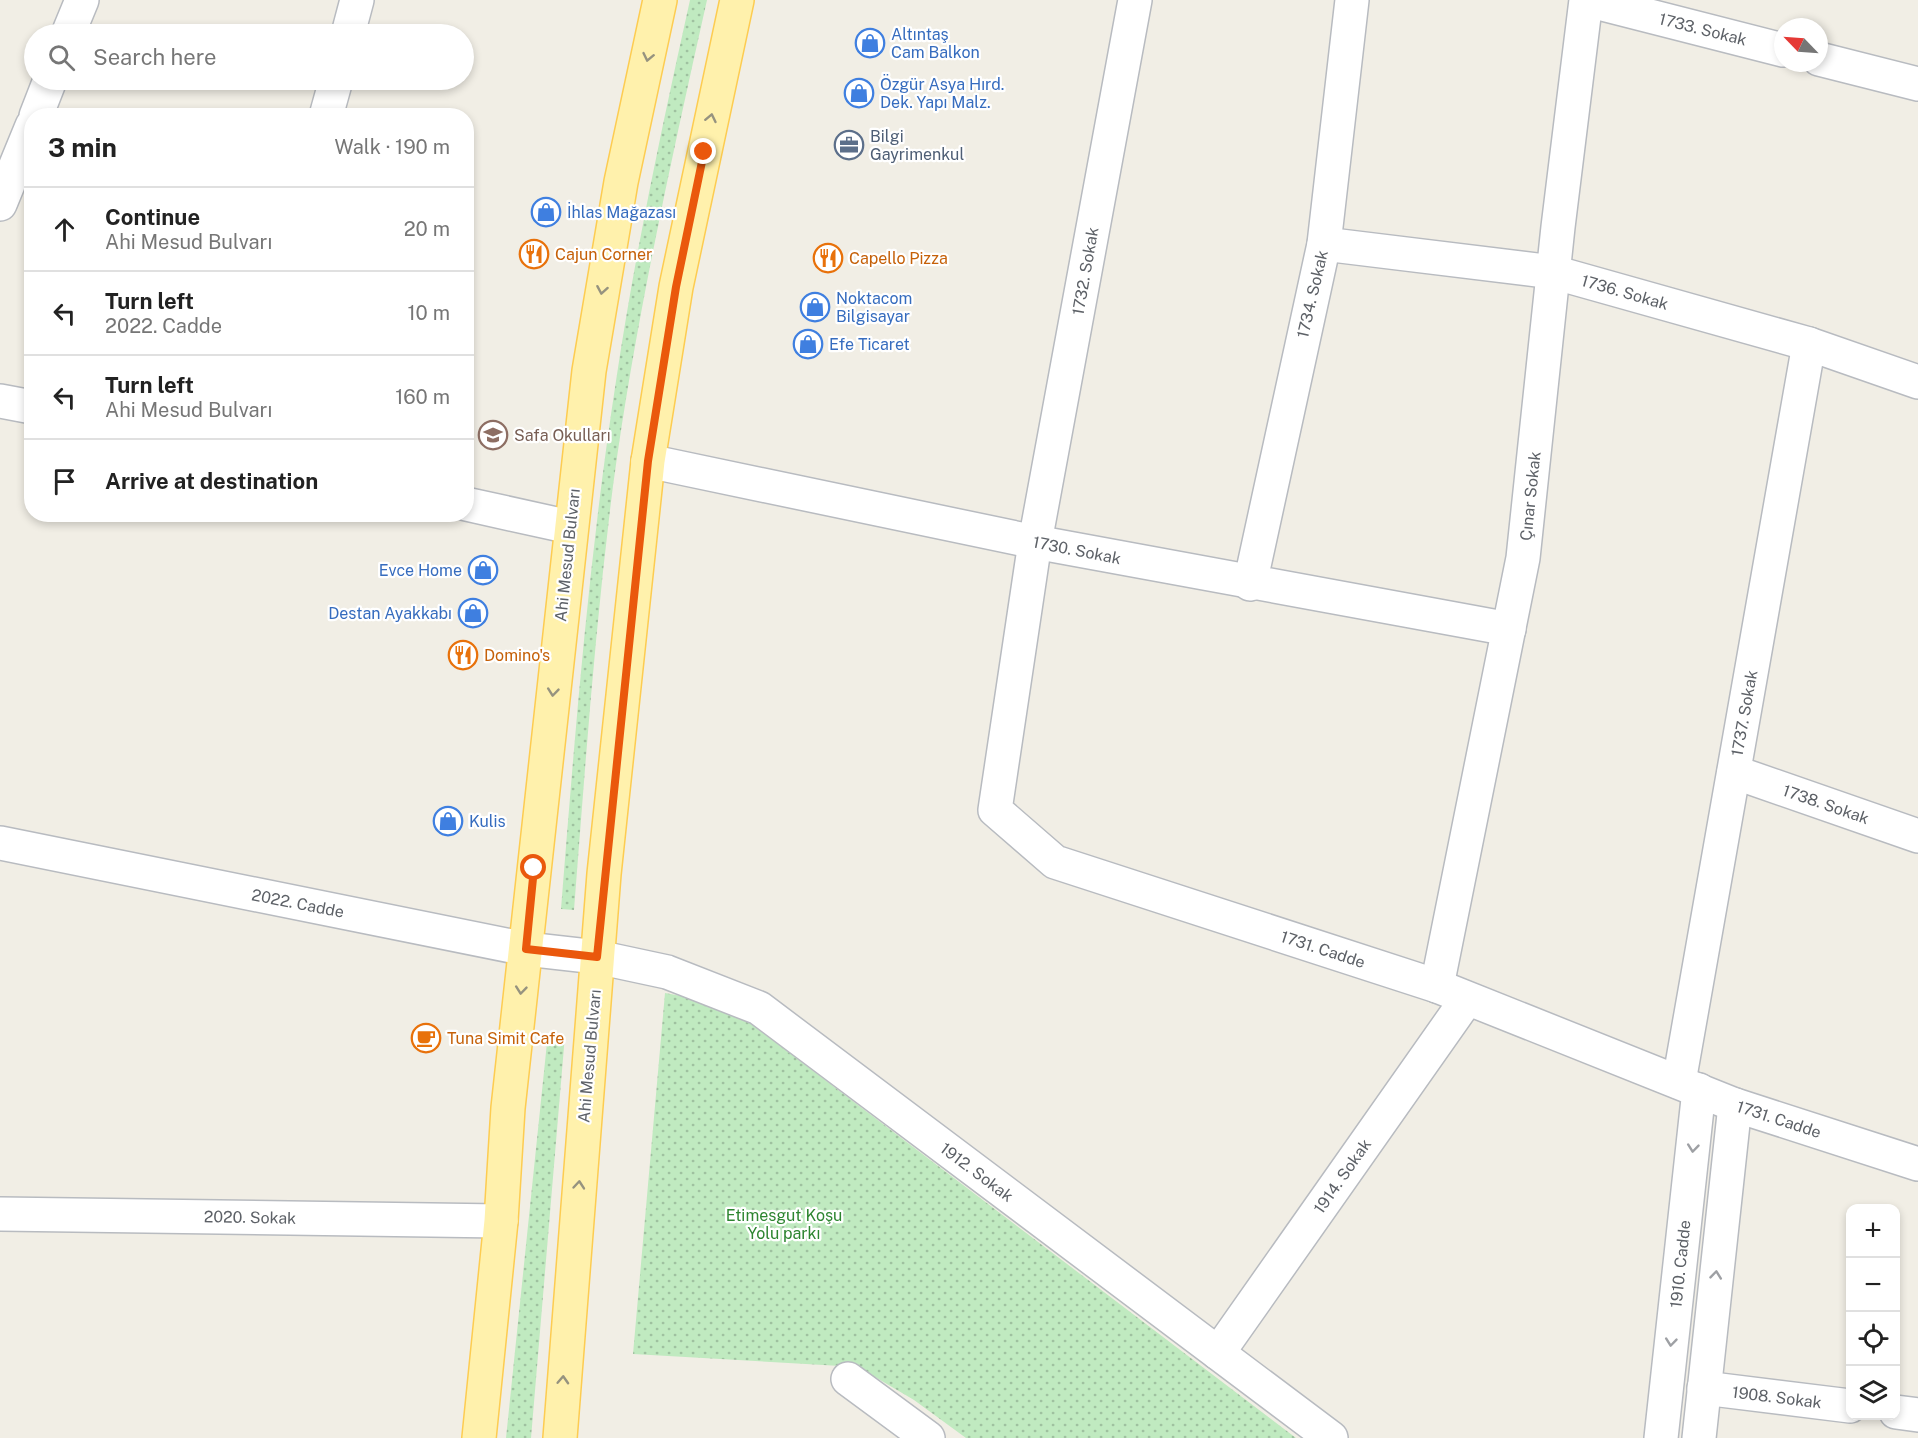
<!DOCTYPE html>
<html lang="en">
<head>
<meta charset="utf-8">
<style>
	body { margin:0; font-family:"Public Sans",sans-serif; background:#f6f6f6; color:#222 }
	.controls { position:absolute; right:18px; bottom:18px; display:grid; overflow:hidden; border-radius:12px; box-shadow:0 3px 9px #0003 }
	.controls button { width:54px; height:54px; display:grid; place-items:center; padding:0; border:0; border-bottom:2px solid #e0e0e0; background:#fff; color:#222; font:30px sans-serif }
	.compass { position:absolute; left:1774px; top:18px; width:54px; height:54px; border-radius:50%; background:#fff; box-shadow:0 3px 9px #0003; rotate:295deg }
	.stop { position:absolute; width:18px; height:18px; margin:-14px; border:4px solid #ea580c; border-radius:50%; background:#fff }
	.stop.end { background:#ea580c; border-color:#fff; box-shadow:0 2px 6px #0008 }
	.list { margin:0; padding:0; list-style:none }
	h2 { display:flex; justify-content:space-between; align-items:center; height:78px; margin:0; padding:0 24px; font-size:26px }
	h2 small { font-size:20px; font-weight:400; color:#767676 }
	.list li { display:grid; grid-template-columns:39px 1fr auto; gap:18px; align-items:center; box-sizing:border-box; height:84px; padding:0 24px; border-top:2px solid #e0e0e0 }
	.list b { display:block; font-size:22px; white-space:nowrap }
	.list p { margin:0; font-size:20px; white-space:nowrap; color:#767676 }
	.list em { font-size:20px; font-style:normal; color:#767676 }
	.icon { flex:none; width:33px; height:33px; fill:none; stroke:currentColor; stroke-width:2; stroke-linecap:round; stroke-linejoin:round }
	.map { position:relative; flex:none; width:1918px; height:1438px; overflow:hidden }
	.search { position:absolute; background:#fff; box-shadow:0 3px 9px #0003; left:24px; top:24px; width:450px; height:66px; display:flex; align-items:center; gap:15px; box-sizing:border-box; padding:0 21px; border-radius:33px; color:#767676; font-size:22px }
	.panel { position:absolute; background:#fff; box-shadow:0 3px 9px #0003; left:24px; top:108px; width:450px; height:414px; border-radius:24px }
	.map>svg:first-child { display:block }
	.grass { fill:url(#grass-dots) }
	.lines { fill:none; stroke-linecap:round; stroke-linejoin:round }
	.minor-casing { stroke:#b8bbc0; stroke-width:36 }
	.major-casing { stroke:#fdcc51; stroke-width:36 }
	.minor { stroke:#fff; stroke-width:33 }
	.major { stroke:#fff1ac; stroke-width:33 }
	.oneway { stroke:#96937f }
	.oneway2 { stroke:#9ea0a4 }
	.route { stroke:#ea580c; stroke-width:8 }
	.labels { text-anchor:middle; stroke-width:4.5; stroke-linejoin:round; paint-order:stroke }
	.street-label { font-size:16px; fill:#5d6167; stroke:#fff }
	.shop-label { font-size:16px; fill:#366cbe; stroke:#fff; text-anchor:start }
	.service-label { font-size:16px; fill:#4e5e75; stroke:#fff; text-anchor:start }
	.food-label { font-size:16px; fill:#c56008; stroke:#fff; text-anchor:start }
	.education-label { font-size:16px; fill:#785e54; stroke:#fff; text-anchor:start }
	.park-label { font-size:16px; fill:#2d8530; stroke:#fff }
</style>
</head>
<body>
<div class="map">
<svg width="1918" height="1438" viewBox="0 0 1918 1438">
	<defs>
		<pattern id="grass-dots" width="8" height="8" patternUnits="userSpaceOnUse" patternTransform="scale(1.5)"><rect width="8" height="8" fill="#c0eac0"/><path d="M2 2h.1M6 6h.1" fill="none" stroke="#9fc1a0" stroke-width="1.8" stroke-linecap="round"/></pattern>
	</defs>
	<rect width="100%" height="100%" fill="#f1eee5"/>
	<!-- grass -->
	<g class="grass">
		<path d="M690,0H707C671,161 635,323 613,486C595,627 585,769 574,910L561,909C575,732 589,556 616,381C635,253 662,126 690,0Z"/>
		<path d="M665,993L725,1004L1296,1438H966L914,1400L858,1367L633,1354Z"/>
		<path d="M548,1033L565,1035L531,1438H506Z"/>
	</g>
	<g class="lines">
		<!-- minor casing -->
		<g class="minor-casing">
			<g id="minor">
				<path d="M1135,0L1035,542L995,810L1055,862L1437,986L1735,1105L1918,1164"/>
				<path d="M1587,0L1783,50"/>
				<path d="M68,34L82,0"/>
				<path d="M348,34L357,0"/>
				<path d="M1819,59L1918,84"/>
				<path d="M36,116L50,80"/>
				<path d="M326,116L336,80"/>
				<path d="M0,204L32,126"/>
				<path d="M1324,244L1553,272L1809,344L1918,382"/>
				<path d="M0,401L32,407"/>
				<path d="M648,461L1035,542L1509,629"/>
				<path d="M466,504L570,527"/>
				<path d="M1250,584L1324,244L1352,0"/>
				<path d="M1734,772L1918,836"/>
				<path d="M0,843L526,949L597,957L667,972L759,1008L1331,1438"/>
				<path d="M1437,986L1523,558L1558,227L1586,0"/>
				<path d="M1679,1082L1809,344"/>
				<path d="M0,1214L501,1221"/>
				<path d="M1218,1353L1467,999"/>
				<path d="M848,1379L928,1438"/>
				<path d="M1704,1388L1850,1406"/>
				<path d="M1896,1412L1918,1415"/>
				<path d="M1661,1438L1699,1090"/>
				<path d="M1699,1438L1735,1105"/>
			</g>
		</g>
		<!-- major casing -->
		<g class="major-casing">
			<g id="major">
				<path d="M479,1438L501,1221L508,1108L589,371L621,182L660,0"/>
				<path d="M560,1438L604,874L648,461L676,287L737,0"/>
			</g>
		</g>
		<!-- minor -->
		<use href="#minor" class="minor"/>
		<!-- major -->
		<use href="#major" class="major"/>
	</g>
	<!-- one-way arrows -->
	<defs><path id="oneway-chevron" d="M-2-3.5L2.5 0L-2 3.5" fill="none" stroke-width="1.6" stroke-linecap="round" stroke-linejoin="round" transform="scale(1.5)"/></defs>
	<g class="oneway">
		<use href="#oneway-chevron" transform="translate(648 57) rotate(102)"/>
		<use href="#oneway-chevron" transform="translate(711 118) rotate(-78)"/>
		<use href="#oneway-chevron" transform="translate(602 290) rotate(100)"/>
		<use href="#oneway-chevron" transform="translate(553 692) rotate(96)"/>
		<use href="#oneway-chevron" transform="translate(521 990) rotate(96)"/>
		<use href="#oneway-chevron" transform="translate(579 1185) rotate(-85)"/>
		<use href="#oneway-chevron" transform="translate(563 1380) rotate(-87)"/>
	</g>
	<g class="oneway2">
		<use href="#oneway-chevron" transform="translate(1693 1148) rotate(96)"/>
		<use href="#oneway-chevron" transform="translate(1716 1275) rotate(-84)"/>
		<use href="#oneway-chevron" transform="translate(1671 1342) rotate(96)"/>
	</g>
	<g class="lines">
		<!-- route -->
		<path class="route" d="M534,868L526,949L597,957L648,461L676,287L704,152"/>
	</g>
	<!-- icons -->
	<defs>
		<g id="shop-ring" transform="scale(1.5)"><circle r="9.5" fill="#fff" stroke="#3f7fe0" stroke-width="1.5"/><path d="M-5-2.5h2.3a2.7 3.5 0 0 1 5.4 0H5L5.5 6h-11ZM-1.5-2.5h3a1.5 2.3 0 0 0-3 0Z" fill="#3f7fe0"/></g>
		<g id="office-ring" transform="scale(1.5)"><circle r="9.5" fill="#fff" stroke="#5c6f8a" stroke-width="1.5"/><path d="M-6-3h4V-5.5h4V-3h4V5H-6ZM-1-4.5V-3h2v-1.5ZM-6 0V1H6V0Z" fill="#5c6f8a"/></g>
		<g id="restaurant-ring" transform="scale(1.5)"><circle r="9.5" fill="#fff" stroke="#e8710a" stroke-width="1.5"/><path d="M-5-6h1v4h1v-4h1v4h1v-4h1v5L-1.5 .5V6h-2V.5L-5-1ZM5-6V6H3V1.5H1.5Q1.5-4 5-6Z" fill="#e8710a"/></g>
		<g id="school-ring" transform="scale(1.5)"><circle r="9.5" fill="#fff" stroke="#8d6e63" stroke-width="1.5"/><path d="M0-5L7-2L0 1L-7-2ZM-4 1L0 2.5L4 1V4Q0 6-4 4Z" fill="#8d6e63"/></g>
		<g id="cafe-ring" transform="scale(1.5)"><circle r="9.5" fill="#fff" stroke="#e8710a" stroke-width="1.5"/><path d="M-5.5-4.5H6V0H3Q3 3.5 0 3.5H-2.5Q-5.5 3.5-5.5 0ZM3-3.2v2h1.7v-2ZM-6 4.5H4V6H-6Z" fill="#e8710a"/></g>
	</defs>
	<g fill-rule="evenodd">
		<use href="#shop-ring" x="870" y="43"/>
		<use href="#shop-ring" x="859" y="93"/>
		<use href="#office-ring" x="849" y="145"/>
		<use href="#shop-ring" x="546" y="212"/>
		<use href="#restaurant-ring" x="534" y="254"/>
		<use href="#restaurant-ring" x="828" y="258"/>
		<use href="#shop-ring" x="815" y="307"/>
		<use href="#shop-ring" x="808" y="344"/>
		<use href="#school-ring" x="493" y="435"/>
		<use href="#shop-ring" x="483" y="570"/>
		<use href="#shop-ring" x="473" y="613"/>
		<use href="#restaurant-ring" x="463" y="655"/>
		<use href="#shop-ring" x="448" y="821"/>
		<use href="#cafe-ring" x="426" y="1038"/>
	</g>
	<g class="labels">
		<!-- street labels -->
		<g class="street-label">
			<text transform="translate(1703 29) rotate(14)" y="6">1733. Sokak</text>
			<text transform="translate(1085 271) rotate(-80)" y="6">1732. Sokak</text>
			<text transform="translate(1625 292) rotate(16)" y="6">1736. Sokak</text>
			<text transform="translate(1312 294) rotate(-77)" y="6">1734. Sokak</text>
			<text transform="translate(1530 496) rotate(-84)" y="6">Çınar Sokak</text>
			<text transform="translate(1077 550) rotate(11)" y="6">1730. Sokak</text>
			<text transform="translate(567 555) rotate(-84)" y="6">Ahi Mesud Bulvarı</text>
			<text transform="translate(1744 713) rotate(-80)" y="6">1737. Sokak</text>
			<text transform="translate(1826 804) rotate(19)" y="6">1738. Sokak</text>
			<text transform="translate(298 903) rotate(11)" y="6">2022. Cadde</text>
			<text transform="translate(1323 949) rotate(18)" y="6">1731. Cadde</text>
			<text transform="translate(589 1056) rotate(-85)" y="6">Ahi Mesud Bulvarı</text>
			<text transform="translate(1779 1119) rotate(18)" y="6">1731. Cadde</text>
			<text transform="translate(977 1172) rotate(37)" y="6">1912. Sokak</text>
			<text transform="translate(1342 1176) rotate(-55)" y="6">1914. Sokak</text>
			<text transform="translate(250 1217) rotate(1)" y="6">2020. Sokak</text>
			<text transform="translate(1680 1264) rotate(-84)" y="6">1910. Cadde</text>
			<text transform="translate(1777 1397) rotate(7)" y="6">1908. Sokak</text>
		</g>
		<!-- shop labels -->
		<g class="shop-label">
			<text x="891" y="40">Altıntaş<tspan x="891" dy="18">Cam Balkon</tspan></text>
			<text x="880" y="90">Özgür Asya Hırd.<tspan x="880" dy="18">Dek. Yapı Malz.</tspan></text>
			<text x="567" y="218">İhlas Mağazası</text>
			<text x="836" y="304">Noktacom<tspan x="836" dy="18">Bilgisayar</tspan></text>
			<text x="829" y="350">Efe Ticaret</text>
			<text x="462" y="576" text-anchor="end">Evce Home</text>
			<text x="452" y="619" text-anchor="end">Destan Ayakkabı</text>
			<text x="469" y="827">Kulis</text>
		</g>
		<!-- service labels -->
		<g class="service-label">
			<text x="870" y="142">Bilgi<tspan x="870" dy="18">Gayrimenkul</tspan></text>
		</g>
		<!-- food labels -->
		<g class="food-label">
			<text x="555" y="260">Cajun Corner</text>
			<text x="849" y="264">Capello Pizza</text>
			<text x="484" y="661">Domino's</text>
			<text x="447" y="1044">Tuna Simit Cafe</text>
		</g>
		<!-- education labels -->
		<g class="education-label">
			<text x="514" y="441">Safa Okulları</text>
		</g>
		<!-- park labels -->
		<g class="park-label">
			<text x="784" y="1221">Etimesgut Koşu<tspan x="784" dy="18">Yolu parkı</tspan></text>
		</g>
	</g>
</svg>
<div class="controls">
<button>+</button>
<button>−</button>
<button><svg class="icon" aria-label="locate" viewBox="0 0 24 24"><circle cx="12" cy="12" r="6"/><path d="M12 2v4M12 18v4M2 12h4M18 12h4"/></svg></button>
<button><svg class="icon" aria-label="layers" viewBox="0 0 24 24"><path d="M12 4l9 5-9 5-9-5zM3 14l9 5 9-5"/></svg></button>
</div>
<svg class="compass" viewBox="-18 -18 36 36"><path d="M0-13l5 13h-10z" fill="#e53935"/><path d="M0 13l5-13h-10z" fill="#767676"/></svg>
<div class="stop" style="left:534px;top:868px"></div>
<div class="stop end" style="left:704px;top:152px"></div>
<div class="search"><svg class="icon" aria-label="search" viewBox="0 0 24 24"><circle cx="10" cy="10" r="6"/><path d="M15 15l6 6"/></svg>Search here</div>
<section class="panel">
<h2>3 min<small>Walk · 190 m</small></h2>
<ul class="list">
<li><svg class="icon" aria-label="ahead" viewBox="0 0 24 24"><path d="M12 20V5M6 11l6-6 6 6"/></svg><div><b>Continue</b><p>Ahi Mesud Bulvarı</p></div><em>20 m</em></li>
<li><svg class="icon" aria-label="left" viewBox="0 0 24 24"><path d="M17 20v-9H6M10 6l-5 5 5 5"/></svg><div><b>Turn left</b><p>2022. Cadde</p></div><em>10 m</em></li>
<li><svg class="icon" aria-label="left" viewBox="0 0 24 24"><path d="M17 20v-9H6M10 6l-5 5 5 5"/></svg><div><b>Turn left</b><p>Ahi Mesud Bulvarı</p></div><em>160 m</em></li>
<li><svg class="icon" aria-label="arrive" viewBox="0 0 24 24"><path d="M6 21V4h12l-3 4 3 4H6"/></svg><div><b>Arrive at destination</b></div></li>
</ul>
</section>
</div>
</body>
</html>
